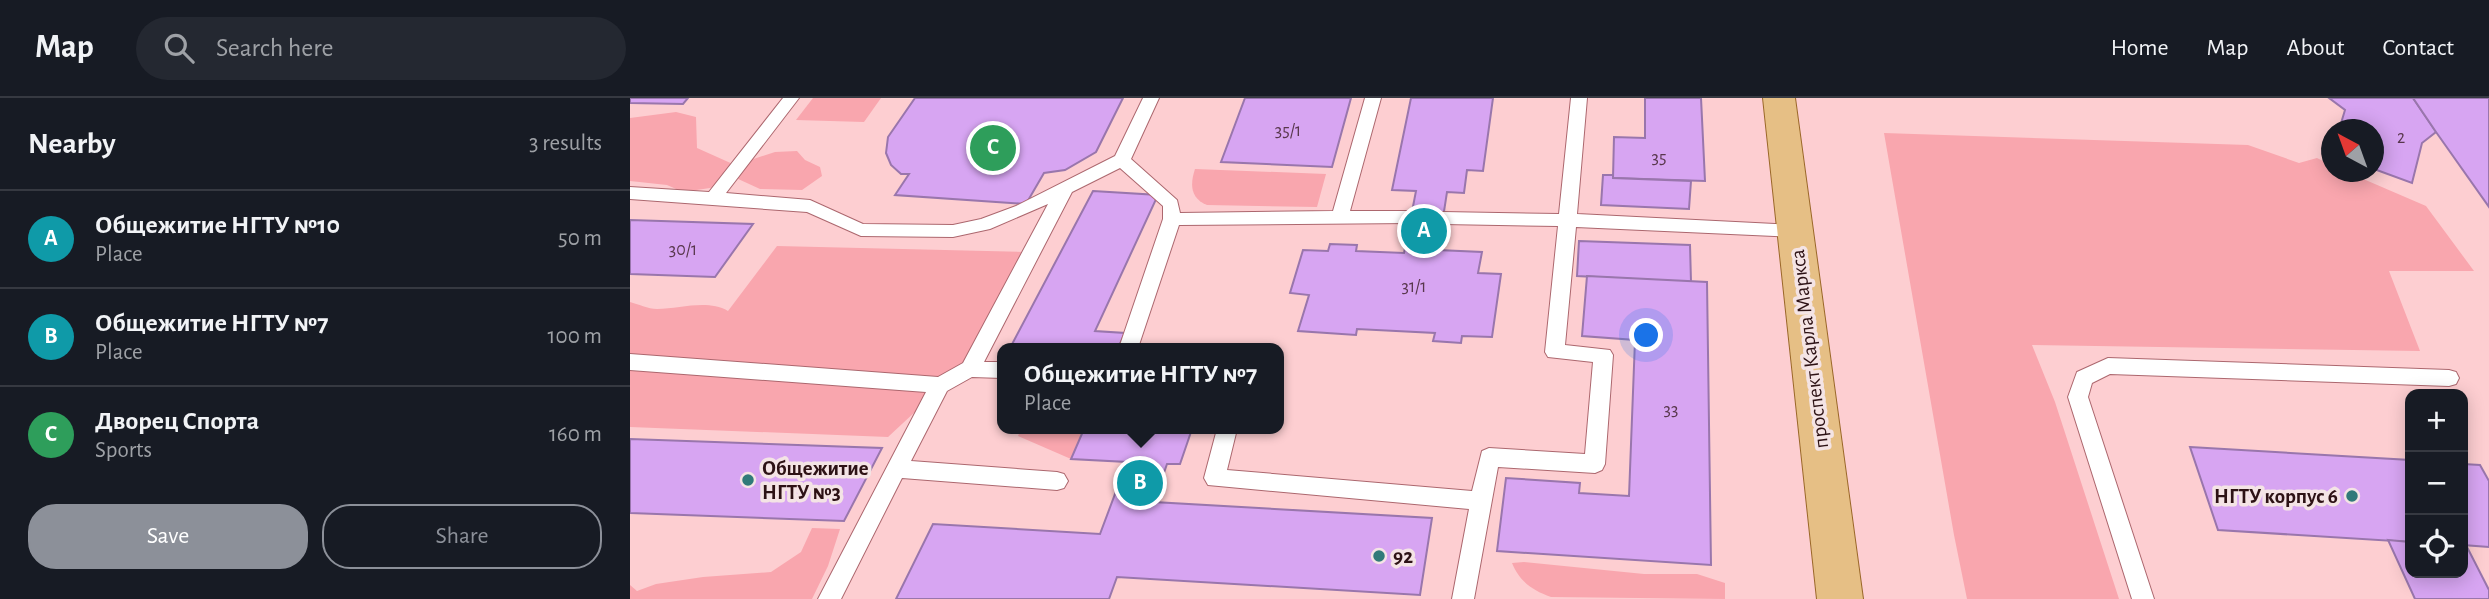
<!DOCTYPE html>
<html lang="en">
<head>
<meta charset="utf-8">
<style>
	body { margin:0; font-family:"Alegreya Sans",sans-serif; background:#242831; color:#f1f3f6 }
	.controls { position:absolute; right:21px; bottom:21px; display:grid; overflow:hidden; border-radius:14px; box-shadow:0 4px 18px #0003 }
	.controls button { width:63px; height:63px; display:grid; place-items:center; padding:0; border:0; border-bottom:2px solid #363941; background:#171b24; color:#f1f3f6; font:35px sans-serif }
	.compass { position:absolute; left:1691px; top:21px; width:63px; height:63px; border-radius:50%; background:#171b24; box-shadow:0 4px 18px #0003; rotate:319deg }
	.you { position:absolute; left:1017px; top:238px; width:24px; height:24px; margin:-18px; border:5px solid #fff; border-radius:50%; background:#1a73e8; box-shadow:0 0 0 10px #1a73e833 }
	.badge { display:grid; place-items:center; width:46px; height:46px; border-radius:50%; background:#8c9099; color:#fff; font-size:23px; font-weight:700 }
	.pin { position:absolute; translate:-50% -50%; border:4px solid #fff; box-shadow:0 2px 7px #0006 }
	.popup { position:absolute; left:367px; top:245px; width:287px; height:91px; box-sizing:border-box; display:grid; place-content:center; border-radius:14px; background:#171b24; filter:drop-shadow(0 2px 5px #0005); font-size:23px; white-space:nowrap; color:#9ea1a6 }
	.popup b { font-size:26px; color:#f1f3f6 }
	.popup::after { content:''; position:absolute; left:50%; top:100%; margin-left:-14px; border:14px solid transparent; border-top-color:#171b24 }
	.list { margin:0; padding:0; list-style:none }
	h2 { display:flex; justify-content:space-between; align-items:center; height:91px; margin:0; padding:0 28px; font-size:30px }
	h2 small { font-size:23px; font-weight:400; color:#9ea1a6 }
	.list li { display:grid; grid-template-columns:46px 1fr auto; gap:21px; align-items:center; box-sizing:border-box; height:98px; padding:0 28px; border-top:2px solid #363941 }
	.list b { display:block; font-size:26px; white-space:nowrap }
	.list p { margin:0; font-size:23px; white-space:nowrap; color:#9ea1a6 }
	.list em { font-size:23px; font-style:normal; color:#9ea1a6 }
	.actions { display:flex; gap:14px; padding:21px 28px }
	.actions a { flex:1; padding:16px 0; border:2px solid #8c9099; border-radius:28px; text-align:center; font-size:24px; color:#8c9099 }
	.actions .main { background:#8c9099; color:#fff }
	.icon { flex:none; width:38px; height:38px; fill:none; stroke:currentColor; stroke-width:2; stroke-linecap:round; stroke-linejoin:round }
	.map { position:relative; flex:none; width:1859px; height:501px; overflow:hidden }
	header { display:flex; align-items:center; gap:42px; box-sizing:border-box; height:98px; padding:0 35px; background:#171b24; border-bottom:2px solid #363941 }
	header strong { font-size:33px }
	nav { display:flex; gap:38px; margin-inline-start:auto; font-size:24px }
	.search { width:490px; height:63px; background:#242831; display:flex; align-items:center; gap:18px; box-sizing:border-box; padding:0 24px; border-radius:38px; color:#9ea1a6; font-size:26px }
	main { display:flex }
	aside { flex:1; background:#171b24 }
	.map>svg:first-child { display:block }
	.green { fill:#f9a6ae }
	.building { fill:#d7a5f2; stroke:#9976ac; stroke-width:2 }
	.lines { fill:none; stroke-linecap:round; stroke-linejoin:round }
	.service-casing { stroke:#ac676e; stroke-width:2 }
	.primary-casing { stroke:#9a6728; stroke-width:2 }
	.service { fill:#fff; fill-rule:evenodd }
	.primary { fill:#e6bf85; fill-rule:evenodd }
	.poi-dot { fill:#317a79; stroke:#f4e4e5; stroke-width:2.5 }
	.labels { text-anchor:middle; stroke-width:7; stroke-linejoin:round; paint-order:stroke }
	.number-label { font-size:18px; fill:#58374c }
	.street-label { font-size:21px; fill:#2d1215; stroke:#f4e4e5 }
	.poi-label { font-size:21px; font-weight:bold; fill:#2d1215; stroke:#f4e4e5; text-anchor:start }
</style>
</head>
<body>
<header>
<strong>Map</strong>
<div class="search"><svg class="icon" aria-label="search" viewBox="0 0 24 24"><circle cx="10" cy="10" r="6"/><path d="M15 15l6 6"/></svg>Search here</div>
<nav><a>Home</a><a>Map</a><a>About</a><a>Contact</a></nav>
</header>
<main>
<aside>
<h2>Nearby<small>3 results</small></h2>
<ul class="list">
<li><span class="badge" style="background:#0f9aa8">A</span><div><b>Общежитие НГТУ №10</b><p>Place</p></div><em>50 m</em></li>
<li><span class="badge" style="background:#0f9aa8">B</span><div><b>Общежитие НГТУ №7</b><p>Place</p></div><em>100 m</em></li>
<li><span class="badge" style="background:#2e9e5b">C</span><div><b>Дворец Спорта</b><p>Sports</p></div><em>160 m</em></li>
</ul>
<div class="actions"><a class="main">Save</a><a>Share</a></div>
</aside>
<div class="map">
<svg width="1859" height="501" viewBox="0 0 1859 501">
	<rect width="100%" height="100%" fill="#fdced1"/>
	<!-- green -->
	<g class="green">
		<path d="M183,0H251L234,24L166,22Z"/>
		<path d="M46,14L66,19L67,50L105,67L145,54L167,53L175,62L190,69L192,78L172,92L130,91L106,80L80,90L53,94L37,87L0,83V20Z"/>
		<path d="M1254,35L1618,47L1669,65L1687,60L1701,67L1702,74H1717L1796,108L1844,173H1759L1790,253L1402,247L1425,304L1489,501H1337L1324,437Z"/>
		<path d="M565,71L696,76L687,109L577,107C560,100 560,86 565,71Z"/>
		<path d="M147,148L394,154L329,273L258,339L0,329V204C8,206 18,211 27,211C50,211 77,201 98,213Z"/>
		<path d="M391,331H454L441,361L388,338Z"/>
		<path d="M182,430L210,431L198,468L182,501H0V487L7,493L26,486L73,479L141,474L171,454Z"/>
		<path d="M894,464L1014,476H1067L1095,485V501L921,499C902,492 890,484 882,465Z"/>
	</g>
	<!-- building -->
	<g class="building">
		<path d="M0,0H58L53,6L0,5Z"/>
		<path d="M285,0H493L466,54L435,72L414,75L396,106L265,97L279,76H271L261,67L256,55L258,39Z"/>
		<path d="M615,0H721L702,69L591,64Z"/>
		<path d="M781,0H863L853,73L837,72L834,95L817,94L808,152L852,154L848,175L871,176L862,239L832,238L831,245L803,243L805,235L727,231L726,237L668,233L679,197L660,195L673,152L698,153L700,146L727,147L726,153L774,155L786,93L762,92Z"/>
		<path d="M1015,0H1071L1075,83L983,80L984,39L1015,40Z"/>
		<path d="M1699,0H1783L1806,34L1792,45L1782,85L1744,71V32H1709L1715,12Z"/>
		<path d="M1783,0H1859V109L1806,34Z"/>
		<path d="M973,77H983V80L1061,83L1059,111L971,107Z"/>
		<path d="M463,93L528,97L465,233L495,235L488,250H380Z"/>
		<path d="M0,122L123,126L85,179L0,176Z"/>
		<path d="M949,143L1060,147L1061,184L947,178Z"/>
		<path d="M957,178L1077,184L1081,467L867,453L876,380L950,385L949,395L999,398L1005,242L952,238Z"/>
		<path d="M454,331H562L550,366H537L524,404L802,420L790,497L487,479L479,501H266L303,426L470,436L497,364L441,361Z"/>
		<path d="M0,341L252,350L214,423L0,415Z"/>
		<path d="M1560,349L1780,362V444L1588,432Z"/>
		<path d="M1833,366L1850,367L1859,383V449L1833,447Z"/>
		<path d="M1758,442L1780,444V475H1833V447H1836L1859,492V501H1785Z"/>
	</g>
	<g class="lines">
		<!-- service casing -->
		<g class="service-casing">
			<g id="service">
				<path d="M153,0H169L96,95L180,102L233,126L323,127L351,121L386,108L485,58L513,0H529L501,61L547,102L550,115L703,113L735,0H751L720,113H781L787,115L790,119L787,123L781,125L549,127L508,250H489L533,121V108L490,70L442,94L354,264H372V280L342,279L317,293L281,363L427,374L434,376L438,383L434,390L427,392L272,380L211,501H188L296,294L0,272V256L308,279L333,265L418,106L360,131L323,139L231,138L177,114L0,101V89L79,94Z"/>
				<path d="M941,0H957L947,116L1165,127L1171,128L1174,133L1171,138L1165,139L946,129L935,247L980,252L983,257L975,366L972,372L965,375L868,369L844,501H822L839,411L578,387L574,380L587,331H607L597,372L842,393L852,353L859,350L955,356L963,264L918,259L915,254L928,128L813,126L807,124L804,120L807,116L813,114L929,116Z"/>
				<path d="M1478,260L1819,272L1826,274L1829,280L1826,286L1819,288L1480,276L1462,285L1458,299L1524,501H1502L1438,299L1447,274Z"/>
			</g>
		</g>
		<!-- primary casing -->
		<g class="primary-casing">
			<path id="primary" d="M1133,0H1165L1233,501H1187Z"/>
		</g>
		<!-- service -->
		<use href="#service" class="service"/>
		<!-- primary -->
		<use href="#primary" class="primary"/>
	</g>
	<!-- markers -->
	<g class="poi-dot">
		<circle cx="118" cy="382" r="7"/>
		<circle cx="1722" cy="398" r="7"/>
		<circle cx="749" cy="458" r="7"/>
	</g>
	<g class="labels">
		<!-- number labels -->
		<g class="number-label">
			<text x="658" y="38">35/1</text>
			<text x="1771" y="45">2</text>
			<text x="1029" y="65">35</text>
			<text x="53" y="157">30/1</text>
			<text x="784" y="194">31/1</text>
			<text x="1041" y="317">33</text>
		</g>
		<!-- street labels -->
		<g class="street-label">
			<text transform="translate(1179 251) rotate(-97)" y="7">проспект Карла Маркса</text>
		</g>
		<!-- poi labels -->
		<g class="poi-label">
			<text x="132" y="377">Общежитие<tspan x="132" dy="24">НГТУ №3</tspan></text>
			<text x="1708" y="405" text-anchor="end">НГТУ корпус 6</text>
			<text x="763" y="465">92</text>
		</g>
	</g>
</svg>
<div class="controls">
<button>+</button>
<button>−</button>
<button><svg class="icon" aria-label="locate" viewBox="0 0 24 24"><circle cx="12" cy="12" r="6"/><path d="M12 2v4M12 18v4M2 12h4M18 12h4"/></svg></button>
</div>
<svg class="compass" viewBox="-18 -18 36 36"><path d="M0-13l5 13h-10z" fill="#e53935"/><path d="M0 13l5-13h-10z" fill="#9ea1a6"/></svg>
<div class="you"></div>
<div class="pin badge" style="left:794px;top:133px;background:#0f9aa8">A</div>
<div class="pin badge" style="left:510px;top:385px;background:#0f9aa8">B</div>
<div class="popup"><b>Общежитие НГТУ №7</b>Place</div>
<div class="pin badge" style="left:363px;top:50px;background:#2e9e5b">C</div>
</div>
</main>
</body>
</html>
